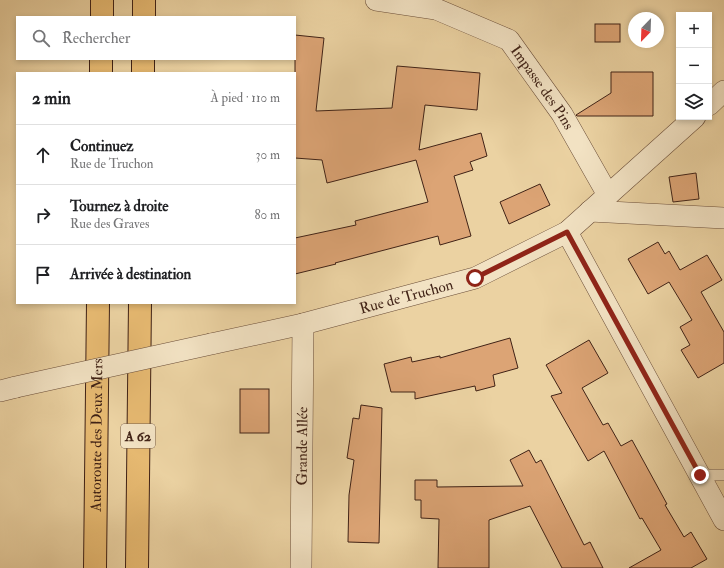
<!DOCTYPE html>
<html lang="fr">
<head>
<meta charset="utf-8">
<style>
	body { margin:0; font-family:"IM FELL Double Pica",serif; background:#f2f2f2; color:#202124 }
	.controls { position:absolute; right:12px; top:12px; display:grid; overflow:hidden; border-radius:0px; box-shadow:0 2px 6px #0003 }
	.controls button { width:36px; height:36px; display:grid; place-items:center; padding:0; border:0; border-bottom:1px solid #e0e0e0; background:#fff; color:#202124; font:20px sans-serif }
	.compass { position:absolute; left:628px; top:12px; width:36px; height:36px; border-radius:50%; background:#fff; box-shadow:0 2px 6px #0003; rotate:203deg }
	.stop { position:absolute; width:12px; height:12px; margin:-9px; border:3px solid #8f2418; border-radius:50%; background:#fff }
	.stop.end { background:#8f2418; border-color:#fff; box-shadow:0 1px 4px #0008 }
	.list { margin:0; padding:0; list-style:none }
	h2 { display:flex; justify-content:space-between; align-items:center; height:52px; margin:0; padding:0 16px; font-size:17px }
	h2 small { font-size:13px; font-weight:400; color:#757577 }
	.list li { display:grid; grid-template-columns:26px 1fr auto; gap:12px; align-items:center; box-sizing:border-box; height:60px; padding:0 16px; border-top:1px solid #e0e0e0 }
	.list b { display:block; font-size:15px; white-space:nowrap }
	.list p { margin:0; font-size:13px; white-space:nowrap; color:#757577 }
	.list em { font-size:13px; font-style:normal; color:#757577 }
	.icon { flex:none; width:22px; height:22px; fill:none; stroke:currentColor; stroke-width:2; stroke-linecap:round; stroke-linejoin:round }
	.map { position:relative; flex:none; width:724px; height:568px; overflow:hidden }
	.search { position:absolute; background:#fff; box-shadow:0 2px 6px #0003; left:16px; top:16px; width:280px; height:44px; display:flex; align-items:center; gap:10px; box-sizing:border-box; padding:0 14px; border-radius:0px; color:#757577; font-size:15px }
	.panel { position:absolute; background:#fff; box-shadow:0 2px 6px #0003; left:16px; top:72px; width:280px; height:232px; border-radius:0px }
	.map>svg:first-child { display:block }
	.building { fill:#dca475; stroke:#402216 }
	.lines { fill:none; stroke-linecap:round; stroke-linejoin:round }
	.lane-casing { stroke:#6b4e39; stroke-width:12 }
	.street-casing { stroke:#6b4e39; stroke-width:22 }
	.highway-casing { stroke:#402216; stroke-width:24 }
	.lane { stroke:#f2e2c3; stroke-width:11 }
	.street { stroke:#f2e2c3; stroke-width:21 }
	.highway { stroke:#e6b971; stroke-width:22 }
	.street-bridge-casing { stroke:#6b4e39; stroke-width:22; stroke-linecap:butt }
	.street-bridge { stroke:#f2e2c3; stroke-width:21 }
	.route { stroke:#8f2418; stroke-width:5 }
	.labels { text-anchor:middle; stroke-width:3.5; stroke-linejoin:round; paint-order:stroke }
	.shield { fill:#f2e2c3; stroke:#755c4a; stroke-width:1 }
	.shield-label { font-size:14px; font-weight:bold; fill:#402216 }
	.street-label { font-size:15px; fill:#402216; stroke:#f2e2c3 }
</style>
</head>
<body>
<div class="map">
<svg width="724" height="568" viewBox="0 0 724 568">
	<rect width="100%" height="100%" fill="#ebd2a2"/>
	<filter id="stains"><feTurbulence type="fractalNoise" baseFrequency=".005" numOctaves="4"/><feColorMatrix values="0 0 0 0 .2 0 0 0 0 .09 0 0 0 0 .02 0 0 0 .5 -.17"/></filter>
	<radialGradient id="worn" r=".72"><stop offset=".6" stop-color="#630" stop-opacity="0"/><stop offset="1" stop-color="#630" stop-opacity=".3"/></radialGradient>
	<!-- building -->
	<g class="building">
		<rect x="595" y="24" width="25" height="18"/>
		<path d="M295,35L324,38L316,111L392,108L397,66L480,73L477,110L425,105L419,150L481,133L487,156L470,162L473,170L454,176L471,236L440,245L438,236L335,263L336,264L295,274V238L356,225L355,221L428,202L416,160L327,183L322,160L295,158Z"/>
		<path d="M611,72H653V116H577L576,115L611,93Z"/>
		<path d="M696,173L699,199L673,202L669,177Z"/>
		<path d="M540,184L550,205L509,224L500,202Z"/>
		<path d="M658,242L665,254L669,251L680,270L707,255L722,280L701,292L724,332V363L698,378L681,350L690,345L680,327L692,320L669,282L648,294L628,259Z"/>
		<path d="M510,338L518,368L493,375L495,386L476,391L475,386L415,399V392H391L384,364L411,357L412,362L440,356V358Z"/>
		<path d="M589,340L608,373L582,388L603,425L608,423L621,446L632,440L667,504L665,505L684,537L691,532L707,559L691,568H629L661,550L642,518L640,519L604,451L588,461L551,396L562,393L546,365Z"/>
		<rect x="240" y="389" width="29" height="44"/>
		<path d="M361,405L382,408L379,543L348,542L349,495L354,460L347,458L353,418L359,419Z"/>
		<path d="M529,450L536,463L541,460L584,545L590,542L603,568H562L530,506L489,520V568H438L439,519L421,518V500H415V480H437V487L523,486L510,460Z"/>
	</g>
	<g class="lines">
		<!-- lane casing -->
		<g class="lane-casing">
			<path id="lane" d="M700,475H724"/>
		</g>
		<!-- street casing -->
		<g class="street-casing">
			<g id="street">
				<path id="s1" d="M376,0L436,9L509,40L562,114L608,195"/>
				<path d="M709,105L724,91"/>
				<path d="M590,211L724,218"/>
				<path d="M567,232L724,520"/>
				<path id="s2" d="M211,344L303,324L475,278L567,232L695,117"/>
				<path d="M0,391L16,387"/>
				<path id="s3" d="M301,568L303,324"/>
			</g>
		</g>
		<!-- highway casing -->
		<g class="highway-casing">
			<g id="highway">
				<path d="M102,17V0"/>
				<path d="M144,17V0"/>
				<path d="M101,73V59"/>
				<path d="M143,73V59"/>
				<path id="s4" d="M95,568L98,303"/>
				<path d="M137,568L140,303"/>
			</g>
		</g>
		<!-- lane -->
		<use href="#lane" class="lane"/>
		<!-- street -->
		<use href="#street" class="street"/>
		<!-- highway -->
		<use href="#highway" class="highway"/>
		<!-- street-bridge casing -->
		<g class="street-bridge-casing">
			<path id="street-bridge" d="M16,387L211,344"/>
		</g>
		<!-- street-bridge -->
		<use href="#street-bridge" class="street-bridge"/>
	</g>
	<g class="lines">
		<!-- route -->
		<path class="route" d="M475,278L567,232L700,475"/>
	</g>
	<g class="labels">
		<!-- shield labels -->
		<rect class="shield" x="121" y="424" width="34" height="24" rx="3"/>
		<g class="shield-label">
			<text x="138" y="441">A 62</text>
		</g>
		<!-- street labels -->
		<g class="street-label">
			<text dy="5" stroke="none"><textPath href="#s1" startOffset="198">Impasse des Pins</textPath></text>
			<text dy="5" stroke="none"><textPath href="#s2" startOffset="201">Rue de Truchon</textPath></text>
			<text dy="5" stroke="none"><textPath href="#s4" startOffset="133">Autoroute des Deux Mers</textPath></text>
			<text dy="5" stroke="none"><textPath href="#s3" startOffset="122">Grande Allée</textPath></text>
		</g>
	</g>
	<rect width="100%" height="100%" filter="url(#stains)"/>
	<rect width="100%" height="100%" fill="url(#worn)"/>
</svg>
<div class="controls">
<button>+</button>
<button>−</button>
<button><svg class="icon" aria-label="layers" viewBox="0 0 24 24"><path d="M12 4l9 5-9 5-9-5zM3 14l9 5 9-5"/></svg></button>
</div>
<svg class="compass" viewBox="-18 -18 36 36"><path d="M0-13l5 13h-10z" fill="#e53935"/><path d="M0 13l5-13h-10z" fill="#757577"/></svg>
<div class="stop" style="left:475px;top:278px"></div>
<div class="stop end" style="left:700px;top:475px"></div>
<div class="search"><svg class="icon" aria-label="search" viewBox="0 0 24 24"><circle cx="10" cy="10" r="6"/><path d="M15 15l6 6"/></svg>Rechercher</div>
<section class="panel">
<h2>2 min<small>À pied · 110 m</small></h2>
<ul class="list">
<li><svg class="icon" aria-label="ahead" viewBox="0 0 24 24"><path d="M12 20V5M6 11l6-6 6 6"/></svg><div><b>Continuez</b><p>Rue de Truchon</p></div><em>30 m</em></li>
<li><svg class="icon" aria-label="right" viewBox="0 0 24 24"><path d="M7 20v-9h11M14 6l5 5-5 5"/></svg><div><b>Tournez à droite</b><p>Rue des Graves</p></div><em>80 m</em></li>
<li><svg class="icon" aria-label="arrive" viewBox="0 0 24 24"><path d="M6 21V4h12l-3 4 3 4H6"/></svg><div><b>Arrivée à destination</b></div></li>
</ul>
</section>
</div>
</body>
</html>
